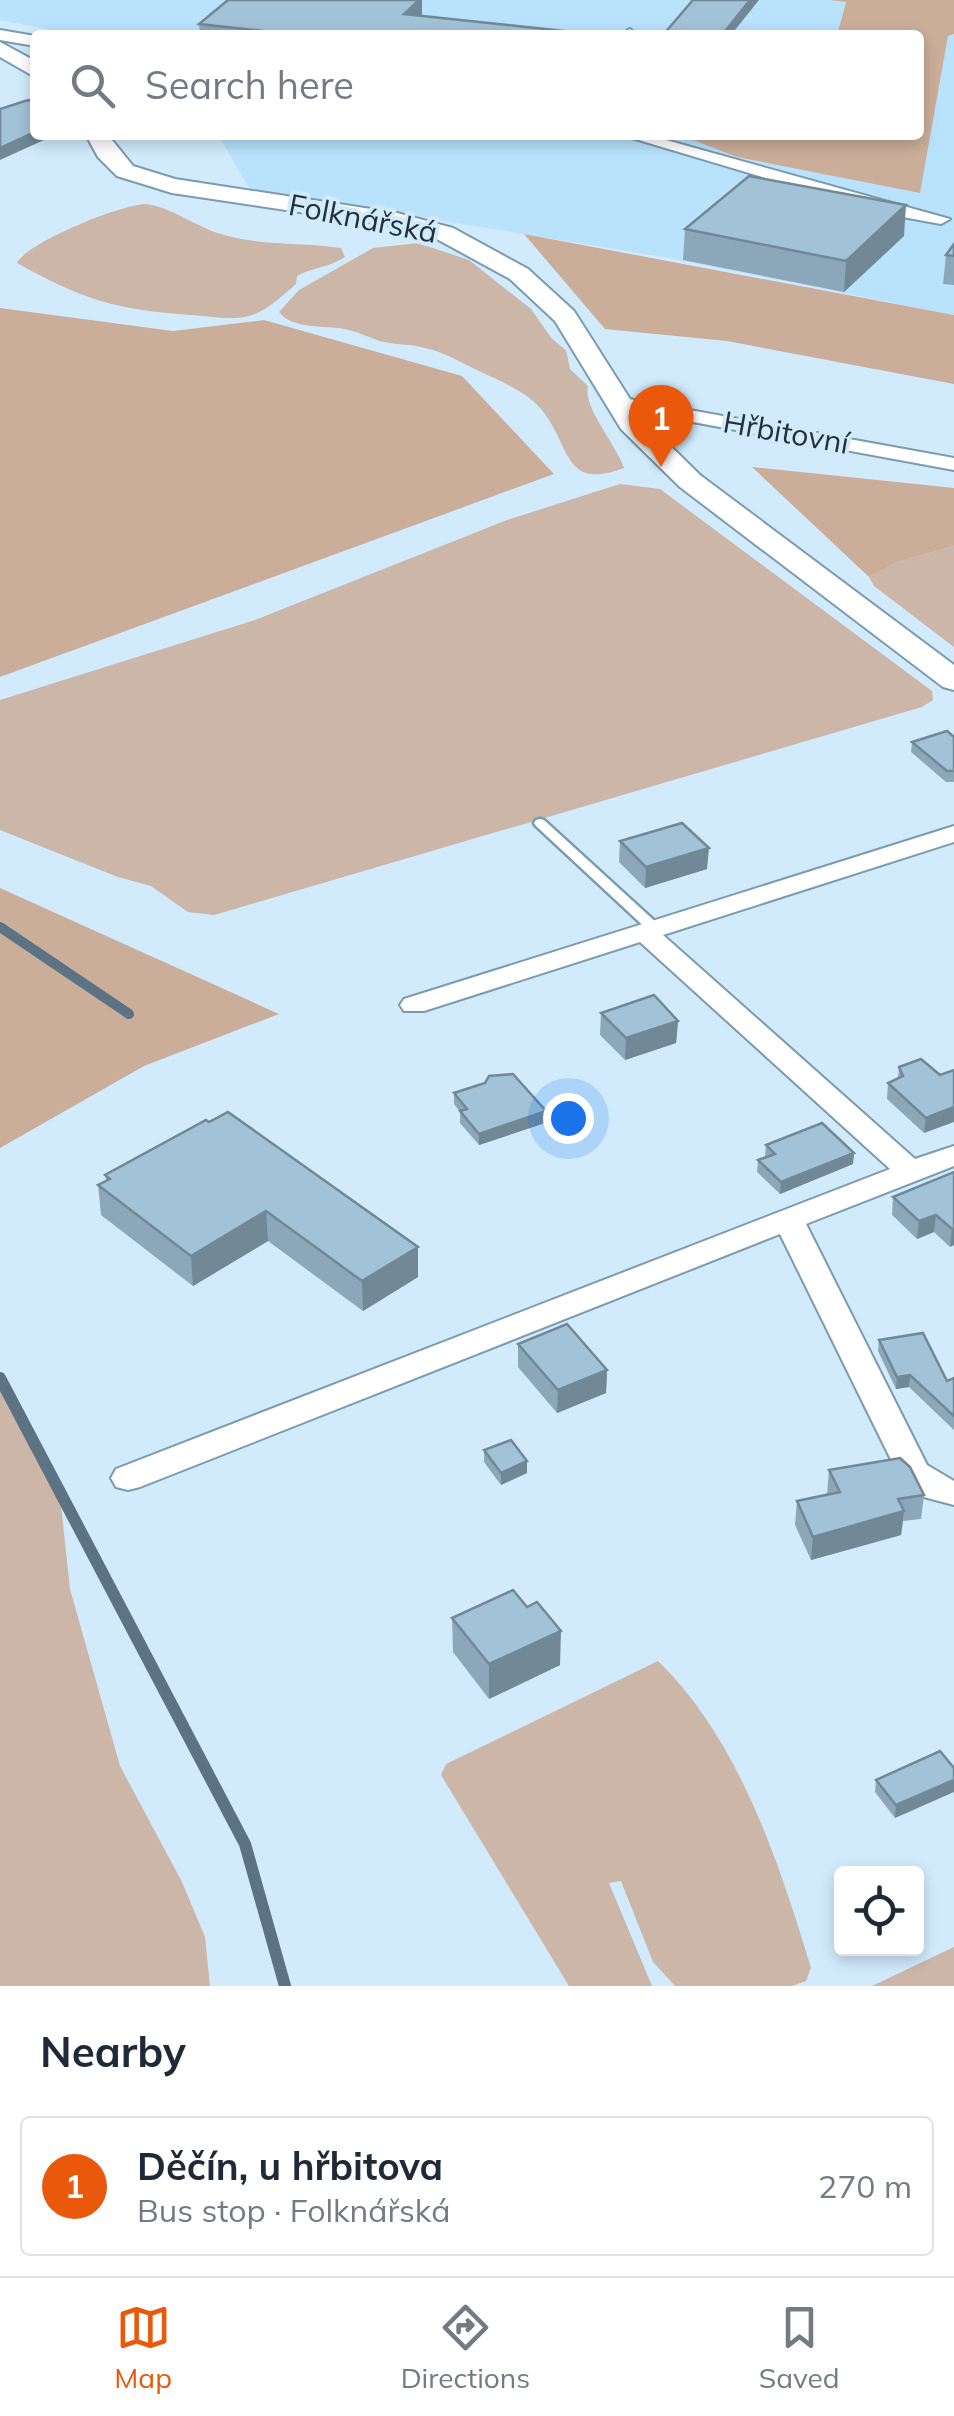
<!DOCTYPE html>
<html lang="en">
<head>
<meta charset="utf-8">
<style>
	body { margin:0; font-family:Mulish,sans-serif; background:#f2f2f3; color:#1f2937 }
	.controls { position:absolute; right:30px; bottom:30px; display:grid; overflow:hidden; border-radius:10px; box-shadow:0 5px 15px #0003 }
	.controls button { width:90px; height:90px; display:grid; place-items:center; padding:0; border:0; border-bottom:2px solid #e0e1e3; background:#fff; color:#1f2937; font:50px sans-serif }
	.you { position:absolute; left:568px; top:1118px; width:35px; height:35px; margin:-25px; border:8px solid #fff; border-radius:50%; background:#1a73e8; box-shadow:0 0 0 15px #1a73e833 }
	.badge { display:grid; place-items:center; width:65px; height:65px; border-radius:50%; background:#ea580c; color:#fff; font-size:32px; font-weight:700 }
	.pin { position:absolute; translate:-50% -82px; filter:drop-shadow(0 2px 5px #0008) }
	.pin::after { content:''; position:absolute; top:52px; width:35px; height:30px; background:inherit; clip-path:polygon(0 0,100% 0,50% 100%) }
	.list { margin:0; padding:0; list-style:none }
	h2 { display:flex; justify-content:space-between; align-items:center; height:130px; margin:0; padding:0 40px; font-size:42px }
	h2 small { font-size:32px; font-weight:400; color:#747a83 }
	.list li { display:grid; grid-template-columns:65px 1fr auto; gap:30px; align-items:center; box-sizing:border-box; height:140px; margin:0 20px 20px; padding:0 20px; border:2px solid #e0e1e3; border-radius:10px }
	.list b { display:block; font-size:38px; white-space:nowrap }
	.list p { margin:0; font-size:32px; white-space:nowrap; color:#747a83 }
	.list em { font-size:32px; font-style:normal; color:#747a83 }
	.icon { flex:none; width:55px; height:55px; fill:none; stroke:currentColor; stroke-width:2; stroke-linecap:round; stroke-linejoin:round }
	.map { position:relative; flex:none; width:954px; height:1986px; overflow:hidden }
	.search { position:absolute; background:#fff; box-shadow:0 5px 15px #0003; left:30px; right:30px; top:30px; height:110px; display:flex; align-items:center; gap:25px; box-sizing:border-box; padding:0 35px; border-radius:10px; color:#747a83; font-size:38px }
	.sheet { height:290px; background:#fff }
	nav { display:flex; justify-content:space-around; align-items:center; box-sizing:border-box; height:140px; border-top:2px solid #e0e1e3; background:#fff; font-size:28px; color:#747a83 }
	nav a { display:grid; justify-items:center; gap:5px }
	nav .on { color:#ea580c }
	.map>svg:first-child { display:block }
	.built { fill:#b9e2fc }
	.green { fill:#cbb6a8 }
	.forest { fill:#caae9a }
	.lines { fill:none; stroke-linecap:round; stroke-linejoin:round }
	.stream-far1 { stroke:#5b7382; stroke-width:10 }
	.stream { stroke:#5b7382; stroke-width:12 }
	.lane-casing { stroke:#7b9bae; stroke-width:5 }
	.street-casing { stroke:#7b9bae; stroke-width:4 }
	.secondary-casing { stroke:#7b9bae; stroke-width:4 }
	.lane { fill:#fff; fill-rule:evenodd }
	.street { fill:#fff; fill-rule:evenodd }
	.secondary { fill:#fff; fill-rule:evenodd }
	.wall { fill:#8ba7b9 }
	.shaded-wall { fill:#718896 }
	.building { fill:#a2c2d7; stroke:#718896; stroke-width:2.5 }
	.labels { text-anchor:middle; stroke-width:8; stroke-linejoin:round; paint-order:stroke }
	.far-street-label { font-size:30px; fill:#233038; stroke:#d1ebfd }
</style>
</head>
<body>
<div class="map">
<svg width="954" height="1986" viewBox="0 0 954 1986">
	<rect width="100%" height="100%" fill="#d1ebfd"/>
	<!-- built -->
	<g class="built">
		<path d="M0,0H830L846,1L837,35H77L0,20Z"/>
		<path d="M954,34V315L663,257L250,189L218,135H680L737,157L920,192L948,36Z"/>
	</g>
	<!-- green -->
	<g class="green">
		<path d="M144,204C171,206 197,228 224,235C263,246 302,242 341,248L345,257C329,268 312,267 297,276L296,284C281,297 265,313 245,317C228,320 208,316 191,315C116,310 81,299 17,263C28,242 118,206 144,204Z"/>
		<path d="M418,243L469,260L531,309L552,339L566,350L570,369L588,386C583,408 615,442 624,468C565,490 571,450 545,414C531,394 503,382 481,372C464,364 444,352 425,348C411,344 395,345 380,341C368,337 356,331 344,329C324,325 293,330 279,312L299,290L373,248Z"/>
		<path d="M620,484L660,489L932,691L933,700L922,707L214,915L188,912L151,886L118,877L0,830V700L255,620L507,520Z"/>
		<path d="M954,546V647L874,586L869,577L898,562Z"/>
		<path d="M0,1376L61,1505L70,1589L120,1766L182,1882L205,1937L210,1986H0Z"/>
		<path d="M658,1661C739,1739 779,1863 811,1968L806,1981L792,1986H675L653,1962L621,1881L609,1883L652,1986H569L441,1775L446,1764Z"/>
		<path d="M954,1947V1986H872Z"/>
	</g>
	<!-- forest -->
	<g class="forest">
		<path d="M830,0H954V34L948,36L920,193L737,157L680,135H765L807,140L809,135H919V35H837L846,2Z"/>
		<path d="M524,234L954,315V384L727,341L605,329Z"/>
		<path d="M0,308L173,331L264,320L462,376L554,474L0,677Z"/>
		<path d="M752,467L954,488V546L898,562L869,577Z"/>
		<path d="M0,888L279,1014L144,1066L0,1148Z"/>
	</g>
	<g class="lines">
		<!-- stream-far1 -->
		<path class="stream-far1" d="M0,927L129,1014"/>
		<!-- stream -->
		<path class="stream" d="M0,1378L245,1844L285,1986"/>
		<!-- lane casing -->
		<g class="lane-casing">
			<path id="lane" d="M540,819L544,820L659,925L661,928L659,931H649L536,826L534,823L536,820Z"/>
		</g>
		<!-- street casing -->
		<g class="street-casing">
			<g id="street">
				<path d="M630,29L637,35H621Z"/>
				<path d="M0,30L35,36V46L0,40Z"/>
				<path d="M622,135H648L950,219L941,224L886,214Z"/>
				<path d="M618,397L954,458V470L611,407L608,403Z"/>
				<path d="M954,826V842L663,935L915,1159L954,1146V1166L806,1224L927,1465L954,1481V1505L920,1496L902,1482L780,1234L140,1487L128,1490L116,1487L111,1478L116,1469L890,1169L640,942L424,1011H404L400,1005L404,999Z"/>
			</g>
		</g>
		<!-- secondary casing -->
		<g class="secondary-casing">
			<g id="secondary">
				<path d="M0,42L35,61V77L0,57Z"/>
				<path d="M86,135H108L133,166L175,179L397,213L453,228L528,269L574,311L642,418L700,475L954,665V690L943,687L680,487L621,429L555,321L510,279L435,238L387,225L172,193L117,176L98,157Z"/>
			</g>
		</g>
		<!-- lane -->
		<use href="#lane" class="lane"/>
		<!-- street -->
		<use href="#street" class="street"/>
		<!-- secondary -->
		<use href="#secondary" class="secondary"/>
	</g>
	<!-- wall -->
	<g class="wall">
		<path d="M228,0H422V16L583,35H200L199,24Z"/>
		<path d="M685,229L904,236L844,292L683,260Z"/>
		<path d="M954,244V285L943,284L946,255Z"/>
		<path d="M954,737V782H946L911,752L912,742Z"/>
		<path d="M620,841L707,869L645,888L619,862Z"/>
		<path d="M601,1013L678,1021L676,1043L625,1060L600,1035Z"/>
		<path d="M899,1067L940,1075L924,1133L887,1099L888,1083L898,1078Z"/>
		<path d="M454,1093L545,1123L479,1145L460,1123V1112L454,1104Z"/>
		<path d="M206,1120L418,1247V1277L363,1311L268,1241L193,1286L101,1215L98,1185L106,1181L105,1175Z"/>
		<path d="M766,1145L854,1153L853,1164L780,1194L757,1172L758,1160L765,1157Z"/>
		<path d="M954,1172V1245L950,1247L934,1232L917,1239L892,1215L893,1197Z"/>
		<path d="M879,1340L947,1381L954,1378V1430L909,1387L896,1389L878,1351Z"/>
		<path d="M518,1344L607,1370L606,1393L557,1413L518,1367Z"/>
		<path d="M484,1450L527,1473L501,1485L484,1462Z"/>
		<path d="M829,1470L924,1495L921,1519L903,1521L901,1535L811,1560L795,1525L797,1501L827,1495Z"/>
		<path d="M527,1607L560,1665L489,1699L453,1652L452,1618Z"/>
		<path d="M940,1751L895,1818L875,1792L876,1780Z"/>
	</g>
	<!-- shaded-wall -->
	<g class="shaded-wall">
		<path d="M419,0H422V22L404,14Z"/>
		<path d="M750,0H759L731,35H722Z"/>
		<path d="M35,132V135H55L0,160V148Z"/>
		<path d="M906,205L904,236L844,292L846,261Z"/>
		<path d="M709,848L707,869L645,888L646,867Z"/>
		<path d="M678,1021L676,1043L625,1060L626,1038Z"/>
		<path d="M954,1107V1122L924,1133L926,1118Z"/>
		<path d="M546,1111L545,1123L479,1145V1134Z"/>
		<path d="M854,1153L853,1164L780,1194L781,1182Z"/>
		<path d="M266,1211L268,1241L193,1286L191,1256Z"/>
		<path d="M936,1215L934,1232L917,1239L919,1221Z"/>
		<path d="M954,1228V1245L950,1247L952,1229Z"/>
		<path d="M418,1247V1277L363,1311L362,1281Z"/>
		<path d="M607,1370L606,1393L557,1413L558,1390Z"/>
		<path d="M910,1375L909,1387L896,1389L897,1377Z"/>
		<path d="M527,1461V1473L501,1485V1473Z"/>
		<path d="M904,1511L901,1535L811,1560L813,1537Z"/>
		<path d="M561,1631L560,1665L489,1699V1664Z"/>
		<path d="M954,1780V1792L895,1818L896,1805Z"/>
	</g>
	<!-- building -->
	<g class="building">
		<path d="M228,0H419L404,14L583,33L582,35H301L199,24Z"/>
		<path d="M693,0H750L722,35H663Z"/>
		<path d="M28,100L35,102V132L0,148V109Z"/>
		<path d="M749,176L906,205L846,261L685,229Z"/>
		<path d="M954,244V256L946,255Z"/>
		<path d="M947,731L954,737V771H947L912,742Z"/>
		<path d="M682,823L709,848L646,867L620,841Z"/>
		<path d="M654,995L678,1021L626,1038L601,1013Z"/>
		<path d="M921,1059L940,1075L954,1070V1107L926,1118L888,1083L903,1076L899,1067Z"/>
		<path d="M513,1074L546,1111L479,1134L460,1111L467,1109L454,1093L485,1083L489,1076Z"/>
		<path d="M228,1112L418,1247L362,1281L266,1211L191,1256L98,1185L110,1179L105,1175L206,1120L209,1122Z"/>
		<path d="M822,1123L854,1153L781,1182L758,1160L775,1154L766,1145Z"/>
		<path d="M954,1172V1228L952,1229L936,1215L919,1221L893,1197Z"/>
		<path d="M567,1324L607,1370L558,1390L518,1344Z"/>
		<path d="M923,1333L947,1381L954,1378V1416L910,1375L897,1377L879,1340Z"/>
		<path d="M511,1440L527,1461L501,1473L484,1450Z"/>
		<path d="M900,1458L910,1467L924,1495L898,1499L904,1511L813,1537L797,1501L840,1492L829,1470Z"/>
		<path d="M513,1590L527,1607L537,1602L561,1631L489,1664L452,1618Z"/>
		<path d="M940,1751L954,1768V1780L896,1805L876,1780Z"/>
	</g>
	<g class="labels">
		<!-- far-street labels -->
		<g class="far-street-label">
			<text transform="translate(363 219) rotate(11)" y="10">Folknářská</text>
			<text transform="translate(786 433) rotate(10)" y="10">Hřbitovní</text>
		</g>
	</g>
</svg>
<div class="controls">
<button><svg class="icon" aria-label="locate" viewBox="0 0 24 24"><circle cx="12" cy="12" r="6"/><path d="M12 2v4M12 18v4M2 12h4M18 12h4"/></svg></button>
</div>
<div class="you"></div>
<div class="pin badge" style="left:661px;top:467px">1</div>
<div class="search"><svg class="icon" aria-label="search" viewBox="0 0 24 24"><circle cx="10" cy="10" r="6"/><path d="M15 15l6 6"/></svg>Search here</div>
</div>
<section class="sheet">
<h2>Nearby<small></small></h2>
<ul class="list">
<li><span class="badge">1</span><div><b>Děčín, u hřbitova</b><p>Bus stop · Folknářská</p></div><em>270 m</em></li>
</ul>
</section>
<nav>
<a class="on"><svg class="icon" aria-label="map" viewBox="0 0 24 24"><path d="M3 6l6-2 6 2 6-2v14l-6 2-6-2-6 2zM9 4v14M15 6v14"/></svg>Map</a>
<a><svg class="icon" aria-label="directions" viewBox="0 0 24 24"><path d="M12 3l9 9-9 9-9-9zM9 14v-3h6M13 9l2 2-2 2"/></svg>Directions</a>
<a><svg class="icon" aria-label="saved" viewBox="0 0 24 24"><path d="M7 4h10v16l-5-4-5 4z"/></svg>Saved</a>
</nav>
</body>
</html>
